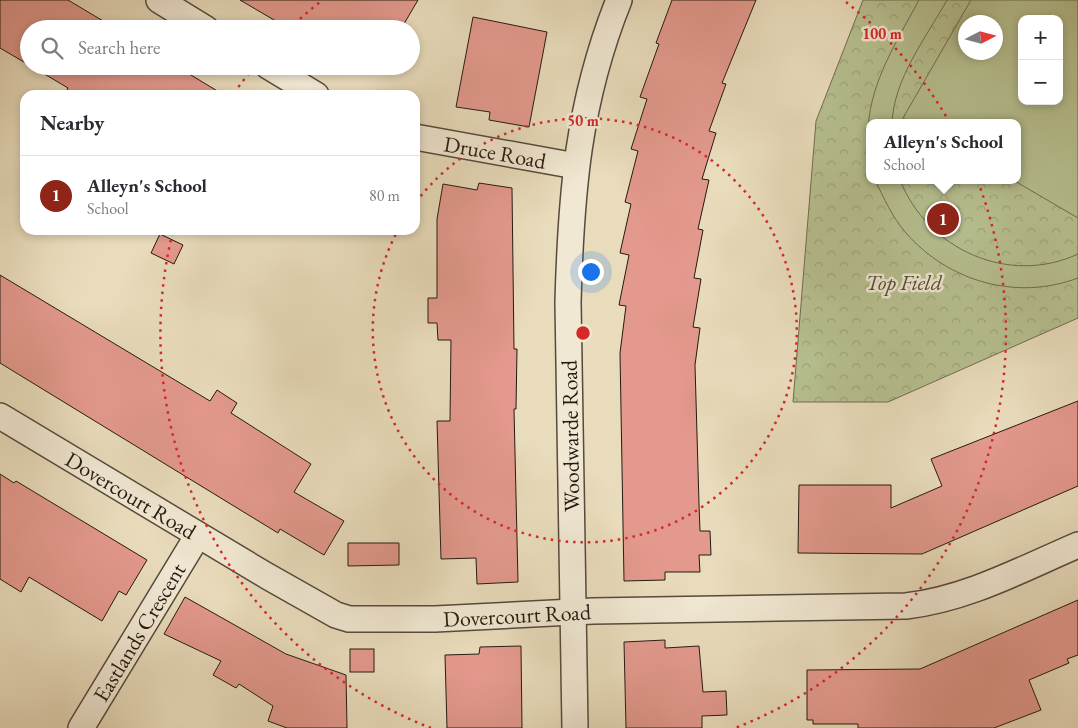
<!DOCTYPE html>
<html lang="en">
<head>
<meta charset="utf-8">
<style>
	body { margin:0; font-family:"EB Garamond",serif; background:#f2f2f3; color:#2b2b33 }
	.controls { position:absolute; right:15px; top:15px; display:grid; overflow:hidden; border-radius:10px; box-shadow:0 2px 8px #0003 }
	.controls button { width:45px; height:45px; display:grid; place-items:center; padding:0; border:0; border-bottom:1px solid #e1e1e2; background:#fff; color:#2b2b33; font:25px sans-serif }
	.compass { position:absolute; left:958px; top:15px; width:45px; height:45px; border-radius:50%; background:#fff; box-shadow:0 2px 8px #0003; rotate:84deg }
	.you { position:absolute; left:590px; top:271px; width:18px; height:18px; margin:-12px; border:4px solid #fff; border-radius:50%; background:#1a73e8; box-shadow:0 0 0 8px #1a73e833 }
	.badge { display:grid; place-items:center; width:32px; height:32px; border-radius:50%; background:#8f2418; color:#fff; font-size:16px; font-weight:700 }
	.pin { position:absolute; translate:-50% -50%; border:2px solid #fff; box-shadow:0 1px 5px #0006 }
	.popup { position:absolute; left:866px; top:119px; width:155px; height:65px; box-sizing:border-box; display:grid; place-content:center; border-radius:10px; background:#fff; filter:drop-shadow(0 1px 4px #0005); font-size:16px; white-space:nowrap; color:#7c7c81 }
	.popup b { font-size:19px; color:#2b2b33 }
	.popup::after { content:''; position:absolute; left:50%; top:100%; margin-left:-10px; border:10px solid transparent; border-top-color:#fff }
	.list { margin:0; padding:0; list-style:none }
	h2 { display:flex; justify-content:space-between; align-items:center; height:65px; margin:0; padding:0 20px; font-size:21px }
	h2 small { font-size:16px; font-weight:400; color:#7c7c81 }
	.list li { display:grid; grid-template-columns:32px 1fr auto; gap:15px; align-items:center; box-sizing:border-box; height:80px; padding:0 20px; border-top:1px solid #e1e1e2 }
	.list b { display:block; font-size:19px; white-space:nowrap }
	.list p { margin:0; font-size:16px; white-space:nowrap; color:#7c7c81 }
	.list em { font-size:16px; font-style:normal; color:#7c7c81 }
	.icon { flex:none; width:28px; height:28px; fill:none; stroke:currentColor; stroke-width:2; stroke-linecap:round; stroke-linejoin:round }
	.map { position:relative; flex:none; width:1078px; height:728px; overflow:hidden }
	.search { position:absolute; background:#fff; box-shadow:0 2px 8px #0003; left:20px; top:20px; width:400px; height:55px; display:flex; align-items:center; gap:12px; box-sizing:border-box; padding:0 18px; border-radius:28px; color:#7c7c81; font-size:19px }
	.panel { position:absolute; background:#fff; box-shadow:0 2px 8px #0003; left:20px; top:90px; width:400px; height:145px; border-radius:15px }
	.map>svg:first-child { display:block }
	.forest { fill:url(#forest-crowns); stroke:#6e6d50; fill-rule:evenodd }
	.pitch { fill:#b7c090; stroke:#6e6d50; fill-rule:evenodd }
	.building { fill:#e3998d; stroke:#251a11 }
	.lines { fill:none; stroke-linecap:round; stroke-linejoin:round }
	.minor-casing { stroke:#564a3c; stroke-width:28 }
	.minor { stroke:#f1e8d3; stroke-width:25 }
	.ring { fill:none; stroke:#d62828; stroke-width:2.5; stroke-dasharray:2.5 5 }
	.labels { text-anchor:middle; stroke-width:5; stroke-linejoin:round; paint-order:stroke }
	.street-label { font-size:22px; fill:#251a11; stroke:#f1e8d3 }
	.park-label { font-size:22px; font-style:italic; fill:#514c37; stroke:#f1e8d3 }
	.centre { fill:#d62828; stroke:#f1e8d3; stroke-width:2.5 }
	.ring-label { font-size:15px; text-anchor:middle; font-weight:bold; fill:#d62828; stroke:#f1e8d3; stroke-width:5; stroke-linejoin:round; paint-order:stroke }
</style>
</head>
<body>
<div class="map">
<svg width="1078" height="728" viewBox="0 0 1078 728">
	<defs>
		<pattern id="forest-crowns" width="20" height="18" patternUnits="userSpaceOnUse" patternTransform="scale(1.25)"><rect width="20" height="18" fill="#b7c090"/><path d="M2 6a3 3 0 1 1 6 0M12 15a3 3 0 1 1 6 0" fill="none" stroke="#9da47b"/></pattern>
	</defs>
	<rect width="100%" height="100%" fill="#e9dcbc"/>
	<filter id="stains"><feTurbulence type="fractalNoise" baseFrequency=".004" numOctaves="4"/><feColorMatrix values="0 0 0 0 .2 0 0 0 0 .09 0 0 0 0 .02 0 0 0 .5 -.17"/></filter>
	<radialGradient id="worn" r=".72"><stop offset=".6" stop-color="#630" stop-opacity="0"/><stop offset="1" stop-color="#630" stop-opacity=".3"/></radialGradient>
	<!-- forest -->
	<path class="forest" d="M863,0H1078V318L888,402H793L816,121ZM1022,19H1059V101H1022ZM966,22H996V52H966ZM869,123H1017V180H869Z"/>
	<!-- pitch -->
	<g class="pitch">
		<path d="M919,0H947C926,38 894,78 892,123H869V150C862,94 894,47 919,0Z"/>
		<path d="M971,0H1078V218L1013,180H1017V123H912L903,118ZM1022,19H1059V101H1022ZM966,22H996V52H966Z"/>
		<path d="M875,180H900C928,250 1009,286 1078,254V278C1017,301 949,282 906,233C892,217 884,198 875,180Z"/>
	</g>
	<!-- building -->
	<g class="building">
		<path d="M0,0H68L115,28L29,29V65L0,48Z"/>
		<path d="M240,0H418L401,29H300L288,21L286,27Z"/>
		<path d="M672,0H756L722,83L726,84L709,131L716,133L702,179L709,180L698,229L703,230L694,278L701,279L693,327L700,328L695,365L699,504L700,531H710L711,555H699L700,572H665V580L624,581L620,353L626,306L619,305L629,255L620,253L631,204L625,202L638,151L631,149L647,99L640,97L659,44L656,43Z"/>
		<path d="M473,17L547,32L529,127L489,120L490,112L456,107Z"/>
		<path d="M31,66H176L224,95H64L68,88Z"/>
		<path d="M479,183L512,188L514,349H517L516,409H514L518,582L477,584L476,558L441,559L437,421H450L451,340H438L437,323H428V298H437V219L443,184L477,190Z"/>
		<path d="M160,234L183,245L174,264L151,253Z"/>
		<path d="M0,275L210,401L217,390L237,403L231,413L311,464L294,492L344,521L324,555L280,529L278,533L0,363Z"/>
		<path d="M1078,401V486L922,554L798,553L799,485H891V508L942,486L931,459Z"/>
		<path d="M0,474L14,483L16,481L147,560L126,595L119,591L102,621L29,577L21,592L0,579Z"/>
		<path d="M348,543H399V565L348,566Z"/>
		<path d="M185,597L286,654L346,675L347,728H287L268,721L273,706L239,684L236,688L213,675L221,661L164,634Z"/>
		<path d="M1078,600V655L1067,659L1069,663L1029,680L1041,710L994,728H858V724H813V720H807V670L920,669Z"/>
		<path d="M665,640V648L699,646L703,692L726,691L727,715L702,716V728H626L624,642Z"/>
		<path d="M521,646L522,728H447L445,655L479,654L480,647Z"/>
		<rect x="350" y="649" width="24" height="23"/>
	</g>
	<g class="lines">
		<!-- minor casing -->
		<g class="minor-casing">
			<g id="minor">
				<path d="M159,0L206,29"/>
				<path d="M268,66L316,95"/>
				<path d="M415,137L576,166"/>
				<path d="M0,416L267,576L336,615L349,619H435L593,611L906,606C967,599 1022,569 1078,545"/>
				<path d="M81,728L198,535"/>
				<path d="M575,728L568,302C571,193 578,102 619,0"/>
			</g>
		</g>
		<!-- minor -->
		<use href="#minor" class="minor"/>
	</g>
	<!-- distance rings -->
	<g class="ring">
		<path d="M416 202A212 212 0 1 1 398 230"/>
		<path d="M431 728A423 423 0 0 1 173 231M234 93A423 423 0 0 1 254 67M289 29A423 423 0 0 1 320 2M846 2A423 423 0 0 1 735 728"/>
	</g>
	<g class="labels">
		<!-- street labels -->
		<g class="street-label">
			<text transform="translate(495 152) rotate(10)" y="8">Druce Road</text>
			<text transform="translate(570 436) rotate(-91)" y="8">Woodwarde Road</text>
			<text transform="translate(131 495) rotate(31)" y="8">Dovercourt Road</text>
			<text transform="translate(517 615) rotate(-3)" y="8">Dovercourt Road</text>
			<text transform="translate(139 632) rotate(-59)" y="8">Eastlands Crescent</text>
		</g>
		<!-- park labels -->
		<g class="park-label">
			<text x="904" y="290">Top Field</text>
		</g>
	</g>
	<circle cx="583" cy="333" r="8" class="centre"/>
	<g class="ring-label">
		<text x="882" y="39">100 m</text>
		<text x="583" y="126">50 m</text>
	</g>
	<rect width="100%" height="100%" filter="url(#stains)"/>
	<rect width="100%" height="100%" fill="url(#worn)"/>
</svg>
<div class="controls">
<button>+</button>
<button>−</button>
</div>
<svg class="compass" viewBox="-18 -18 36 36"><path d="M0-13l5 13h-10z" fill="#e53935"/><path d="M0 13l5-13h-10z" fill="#7c7c81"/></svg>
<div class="you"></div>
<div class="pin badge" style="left:943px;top:219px">1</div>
<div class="popup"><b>Alleyn's School</b>School</div>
<div class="search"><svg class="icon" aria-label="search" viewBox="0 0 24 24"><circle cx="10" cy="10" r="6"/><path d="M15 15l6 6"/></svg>Search here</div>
<section class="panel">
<h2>Nearby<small></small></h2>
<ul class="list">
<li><span class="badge">1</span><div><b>Alleyn's School</b><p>School</p></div><em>80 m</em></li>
</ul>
</section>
</div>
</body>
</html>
